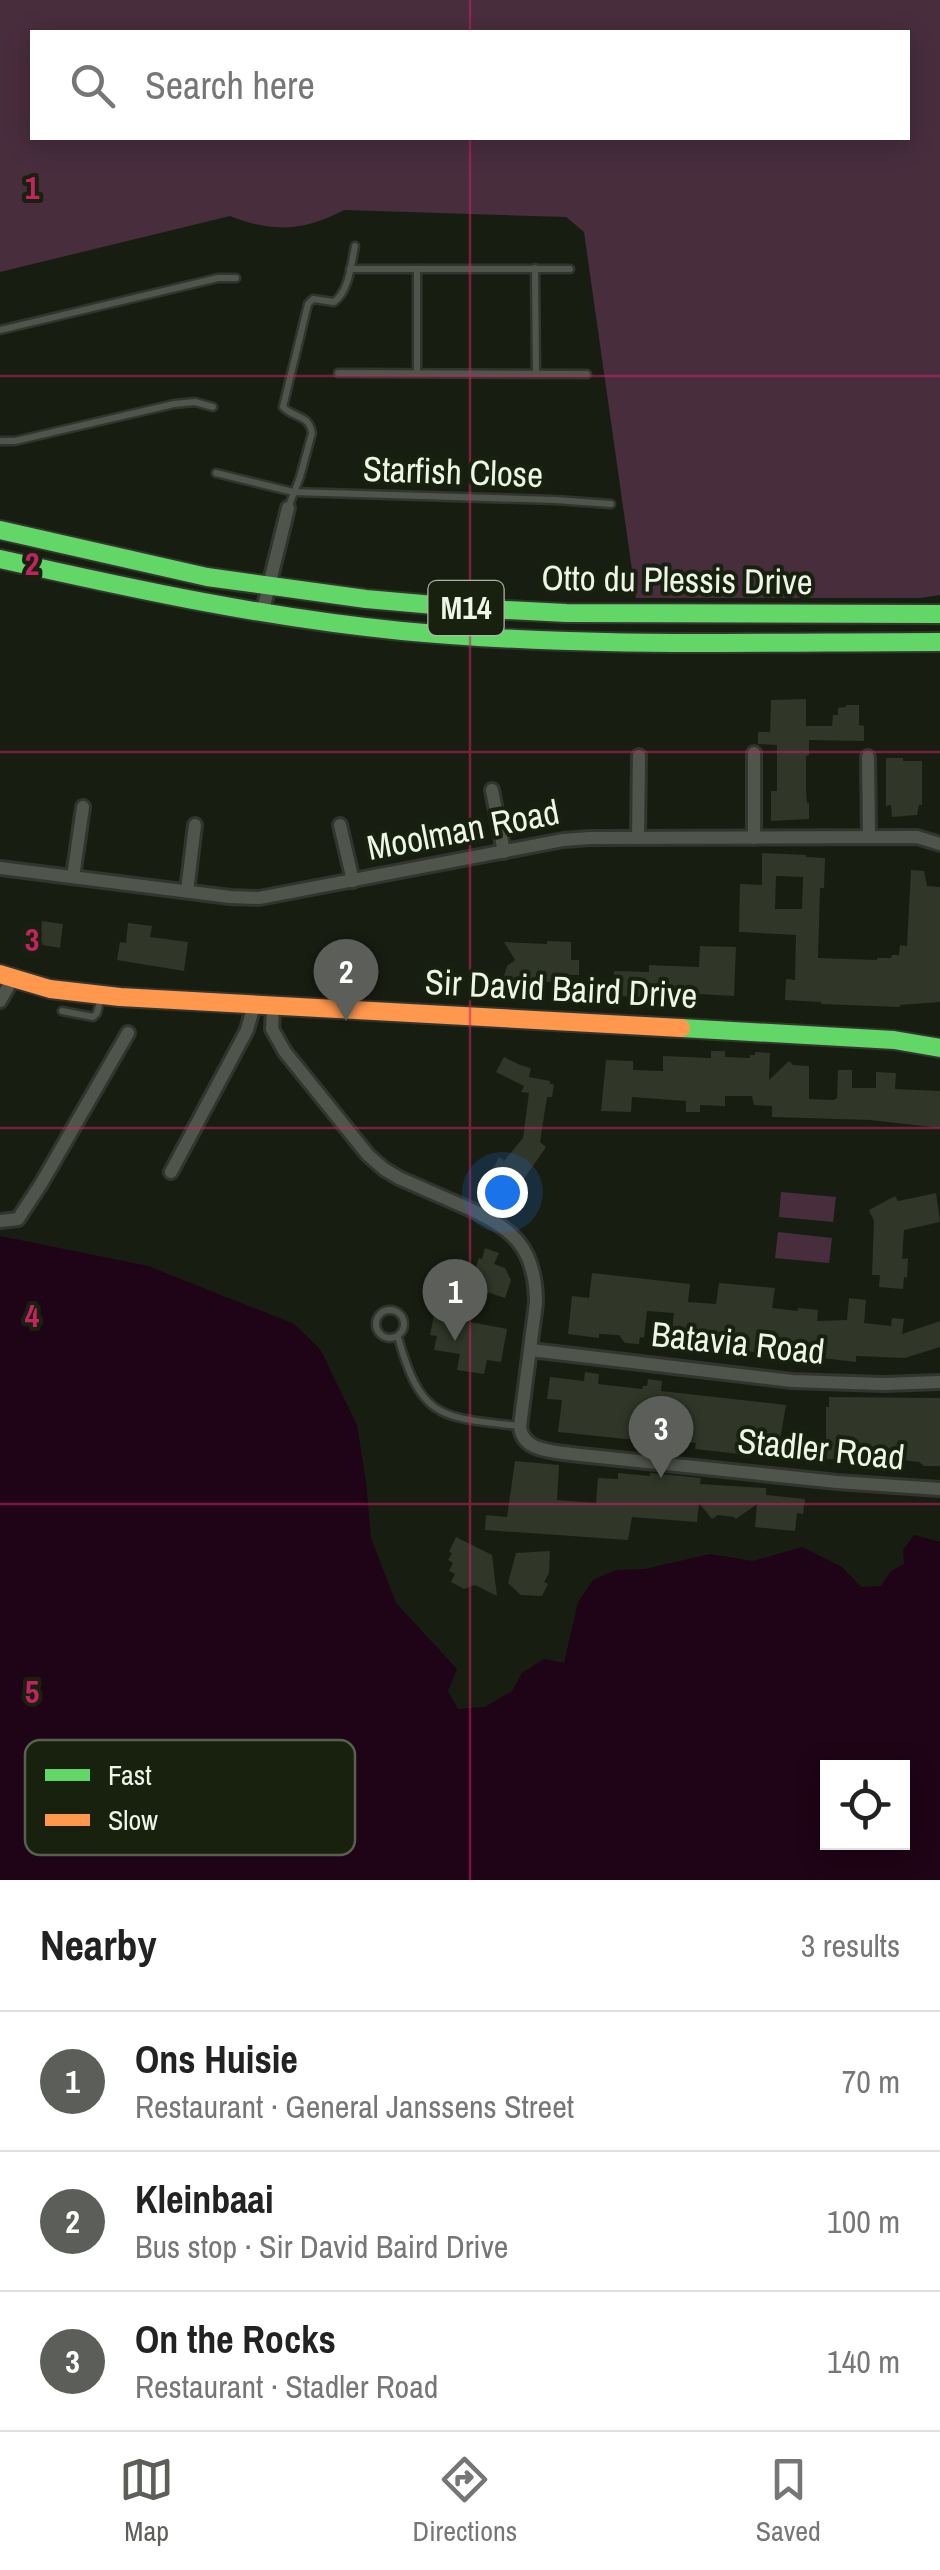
<!DOCTYPE html>
<html lang="en">
<head>
<meta charset="utf-8">
<style>
	body { margin:0; font-family:"Archivo Narrow",sans-serif; background:#f6f6f6; color:#222 }
	.controls { position:absolute; right:30px; bottom:30px; display:grid; overflow:hidden; border-radius:0px; box-shadow:0 5px 25px #0003 }
	.controls button { width:90px; height:90px; display:grid; place-items:center; padding:0; border:0; border-bottom:2px solid #e0e0e0; background:#fff; color:#222; font:50px sans-serif }
	.you { position:absolute; left:502px; top:1192px; width:35px; height:35px; margin:-25px; border:8px solid #fff; border-radius:50%; background:#1a73e8; box-shadow:0 0 0 15px #1a73e833 }
	.badge { display:grid; place-items:center; width:65px; height:65px; border-radius:50%; background:#5c5f59; color:#fff; font-size:32px; font-weight:700 }
	.pin { position:absolute; translate:-50% -82px; filter:drop-shadow(0 2px 5px #0008) }
	.pin::after { content:''; position:absolute; top:52px; width:35px; height:30px; background:inherit; clip-path:polygon(0 0,100% 0,50% 100%) }
	.list { margin:0; padding:0; list-style:none }
	h2 { display:flex; justify-content:space-between; align-items:center; height:130px; margin:0; padding:0 40px; font-size:42px }
	h2 small { font-size:32px; font-weight:400; color:#767676 }
	.list li { display:grid; grid-template-columns:65px 1fr auto; gap:30px; align-items:center; box-sizing:border-box; height:140px; padding:0 40px; border-top:2px solid #e0e0e0 }
	.list b { display:block; font-size:38px; white-space:nowrap }
	.list p { margin:0; font-size:32px; white-space:nowrap; color:#767676 }
	.list em { font-size:32px; font-style:normal; color:#767676 }
	.icon { flex:none; width:55px; height:55px; fill:none; stroke:currentColor; stroke-width:2; stroke-linecap:round; stroke-linejoin:round }
	.map { position:relative; flex:none; width:940px; height:1880px; overflow:hidden }
	.search { position:absolute; background:#fff; box-shadow:0 5px 25px #0003; left:30px; right:30px; top:30px; height:110px; display:flex; align-items:center; gap:25px; box-sizing:border-box; padding:0 35px; border-radius:0px; color:#767676; font-size:38px }
	.sheet { height:550px; background:#fff }
	nav { display:flex; justify-content:space-around; align-items:center; box-sizing:border-box; height:140px; border-top:2px solid #e0e0e0; background:#fff; font-size:28px; color:#767676 }
	nav a { display:grid; justify-items:center; gap:5px }
	nav .on { color:#5c5f59 }
	.map>svg:first-child { display:block }
	.green { fill:#482d3d; fill-rule:evenodd }
	.water { fill:#1f0316; fill-rule:evenodd }
	.building { fill:#303628; fill-rule:evenodd }
	.lines { fill:none; stroke-linecap:round; stroke-linejoin:round }
	.lane-casing { stroke:#32352e; stroke-width:11 }
	.street-casing { stroke:#32352e; stroke-width:18 }
	.fast-casing { stroke:#32352e; stroke-width:22 }
	.slow-casing { stroke:#32352e; stroke-width:22 }
	.lane { stroke:#50554c; stroke-width:6 }
	.street { stroke:#50554c; stroke-width:12 }
	.fast { stroke:#63d668; stroke-width:18 }
	.slow { stroke:#ff974d; stroke-width:18 }
	.grid { fill:none; stroke:#c42362; stroke-width:2.5; stroke-opacity:0.55 }
	.labels { text-anchor:middle; stroke-width:8; stroke-linejoin:round; paint-order:stroke }
	.shield { fill:#18210e; stroke:#aeb5a7; stroke-width:2.5 }
	.shield-label { font-size:32px; font-weight:bold; fill:#eef5e8 }
	.street-label { font-size:35px; fill:#eef5e8; stroke:#18210e }
	.key { fill:#18210e; stroke:#58614f; stroke-width:2.5 }
	.key-label { font-size:28px; fill:#eef5e8 }
	.grid-label { font-size:32px; text-anchor:middle; font-weight:bold; fill:#c42362; stroke:#18210e; stroke-width:8; stroke-linejoin:round; paint-order:stroke }
</style>
</head>
<body>
<div class="map">
<svg width="940" height="1880" viewBox="0 0 940 1880">
	<rect width="100%" height="100%" fill="#181d12"/>
	<!-- green -->
	<g class="green">
		<path d="M0,0H940V595L920,598H636L584,232L566,217L344,210C305,231 272,233 230,216L0,272ZM32,32H908V138H32Z"/>
		<path d="M781,1192L836,1197L833,1222L779,1217Z"/>
		<path d="M778,1232L832,1238L829,1263L775,1258Z"/>
	</g>
	<!-- water -->
	<path class="water" d="M0,1236L148,1266L294,1324L320,1349L357,1425L366,1482L371,1538L396,1603L457,1669L448,1691L458,1709L485,1707L512,1691L522,1673L544,1659L564,1663L578,1602L593,1580L616,1570L645,1569L710,1554L753,1561L802,1547L842,1567L861,1587L881,1586L891,1571L904,1564L903,1550L914,1535L940,1542V1880H0ZM828,1768H902V1842H828Z"/>
	<!-- building -->
	<g class="building">
		<path d="M806,699V726H832L833,715H838V708L846,707V705H859V725L864,726V741L809,740V755L806,756V791L807,803H809V819L771,821V791H777V745L758,744V732H770L771,700Z"/>
		<path d="M886,758H903V761H922V805H919L917,815L892,817L891,805L886,806Z"/>
		<path d="M762,853L806,855V857L825,858L824,888H820L818,958L877,960V958H891L892,955H899L900,945L907,946L911,870L924,871L927,886L940,887V1002L900,1005V1007L821,1004V1002L785,1000L786,979L795,980L796,935L739,932L740,884L762,885ZM776,876L803,877L802,909H775Z"/>
		<path d="M42,921L63,924L60,948L26,942L27,930L41,932Z"/>
		<path d="M128,923L152,926L150,937L188,942L184,971L117,960L120,942L126,943Z"/>
		<path d="M547,941L571,942V960H579V975H564V982H534V985L523,989L508,988L509,985L502,983L507,966L515,960L504,942L547,944Z"/>
		<path d="M700,946L736,947L734,996L698,994V991L645,990L644,997L614,996V971L649,972V965L699,967Z"/>
		<path d="M711,1051H725V1057L750,1058V1055H755V1052L770,1053L769,1080L789,1061L793,1065L809,1066V1099L834,1100L837,1098L838,1070H852V1088H876V1072L896,1073L895,1089L940,1091V1128L870,1120L772,1117V1106L754,1105L752,1096H725V1106L700,1105V1112H686V1101L632,1097L631,1112L601,1111L606,1060L633,1061V1070L663,1071V1056L711,1058Z"/>
		<path d="M504,1057L520,1065L531,1068L529,1077L550,1081V1084H554L552,1097H547L540,1142L546,1147L519,1186L517,1185L509,1195L495,1182L499,1176L492,1171L499,1157L504,1161L523,1138L529,1093L521,1092L524,1086L496,1072Z"/>
		<path d="M936,1193L940,1222L904,1230L902,1259L908,1258L907,1278L904,1277L903,1289L879,1287L880,1275H872L874,1221L869,1210L895,1196L898,1201Z"/>
		<path d="M485,1248L499,1253L494,1264L505,1268L511,1280L505,1298L469,1286L479,1258L482,1259Z"/>
		<path d="M592,1273L690,1284L688,1302L716,1304L719,1283L775,1288L772,1308L798,1311V1308L818,1310L817,1321L847,1320L849,1298L866,1300L864,1323L891,1326L892,1318L904,1319L902,1334L940,1321V1347L905,1358L856,1356V1362L814,1357V1360L781,1357L671,1338L674,1313L647,1311L644,1338L640,1337L639,1344L625,1343L619,1335L599,1334V1338L568,1334L572,1296L589,1298Z"/>
		<path d="M434,1315L507,1329L501,1362L487,1360L484,1374L457,1370L460,1354L434,1350L437,1336L430,1335Z"/>
		<path d="M585,1372L599,1374L598,1384L642,1389L643,1386H647L648,1379L662,1381L661,1391L786,1405L779,1446L772,1445L771,1454L739,1451V1454L695,1449L696,1443L660,1438H655V1442L558,1432L562,1400L547,1399L550,1377L584,1381Z"/>
		<path d="M829,1397L940,1398V1466H924L919,1462L902,1460V1466H882V1469H864V1459H826V1407H829Z"/>
		<path d="M515,1461L559,1465L557,1500L596,1503L598,1478L618,1479V1473L650,1476V1473L701,1478L700,1484L766,1488V1495L805,1499L803,1514L797,1513L795,1531L755,1527L757,1504L736,1519L734,1517L718,1515L712,1519L699,1503L697,1522L632,1517L628,1540L485,1530L486,1515L507,1517Z"/>
		<path d="M456,1537L492,1555L497,1596L475,1585L464,1589L451,1582L455,1574L449,1571L453,1563L448,1560L452,1553L449,1552Z"/>
		<path d="M550,1551L549,1573L544,1582L548,1584L542,1596L521,1595L508,1583L516,1553Z"/>
	</g>
	<g class="lines">
		<!-- lane casing -->
		<g class="lane-casing">
			<g id="lane">
				<path d="M535,268L536,372"/>
				<path d="M350,269H570"/>
				<path d="M417,269V372"/>
				<path d="M0,330L218,278H236"/>
				<path d="M338,373L587,374"/>
				<path d="M0,441H15L174,404L195,402L213,407"/>
				<path d="M216,473L293,492L555,500L611,504"/>
				<path d="M288,508L300,477L312,433C309,414 293,418 283,407L308,304L313,299L334,302C349,291 351,265 355,246"/>
				<path d="M62,1011L93,1017L97,1013L101,997"/>
				<circle cx="390" cy="1324" r="14"/>
				<path d="M398,1337C421,1420 441,1417 518,1426"/>
			</g>
		</g>
		<!-- street casing -->
		<g class="street-casing">
			<g id="street">
				<path d="M262,614L288,508"/>
				<path d="M754,753V838"/>
				<path d="M868,757L869,837"/>
				<path d="M492,790L504,852"/>
				<path d="M340,825L353,881"/>
				<path d="M638,838L639,756"/>
				<path d="M0,868L230,897L259,898L563,840L590,838L917,837L940,844"/>
				<path d="M73,877L83,807"/>
				<path d="M187,891L195,825"/>
				<path d="M0,1001L13,978"/>
				<path d="M273,1007L272,1029L285,1052L368,1155L384,1169L399,1178C420,1187 442,1197 463,1206C512,1228 536,1246 536,1303L520,1426C522,1451 551,1451 571,1454L837,1482L940,1489"/>
				<path d="M171,1172L247,1030L254,1005"/>
				<path d="M0,1221L18,1219L41,1184L128,1033"/>
				<path d="M531,1350L792,1381L884,1384L940,1382"/>
			</g>
		</g>
		<!-- fast casing -->
		<g class="fast-casing">
			<g id="fast">
				<path d="M0,530L207,577L366,599L468,608L566,613L940,614"/>
				<path d="M0,559C133,589 267,618 402,631C581,648 761,642 940,642"/>
				<path d="M681,1028L894,1040L940,1048"/>
			</g>
		</g>
		<!-- slow casing -->
		<g class="slow-casing">
			<path id="slow" d="M0,974L50,989L120,997L681,1028"/>
		</g>
		<!-- lane -->
		<use href="#lane" class="lane"/>
		<!-- street -->
		<use href="#street" class="street"/>
		<!-- fast -->
		<use href="#fast" class="fast"/>
		<!-- slow -->
		<use href="#slow" class="slow"/>
	</g>
	<!-- grid -->
	<path class="grid" d="M470,0V32M470,138V1880M0,376H940M0,752H940M0,1128H940M0,1504H940"/>
	<g class="labels">
		<!-- shield labels -->
		<rect class="shield" x="428.5" y="581" width="75" height="54" rx="8"/>
		<g class="shield-label">
			<text x="466" y="619">M14</text>
		</g>
		<!-- street labels -->
		<g class="street-label">
			<text transform="translate(453 472) rotate(2)" y="12">Starfish Close</text>
			<text transform="translate(677 580) rotate(1)" y="12">Otto du Plessis Drive</text>
			<text transform="translate(463 830) rotate(-11)" y="12">Moolman Road</text>
			<text transform="translate(561 989) rotate(3)" y="12">Sir David Baird Drive</text>
			<text transform="translate(738 1343) rotate(6)" y="12">Batavia Road</text>
			<text transform="translate(821 1449) rotate(6)" y="12">Stadler Road</text>
		</g>
	</g>
	<!-- legend -->
	<rect x="25" y="1740" width="330" height="115" rx="15" class="key"/>
	<rect x="45" y="1769" width="45" height="12" fill="#63d668"/>
	<rect x="45" y="1814" width="45" height="12" fill="#ff974d"/>
	<g class="key-label">
		<text x="108" y="1785">Fast</text>
		<text x="108" y="1830">Slow</text>
	</g>
	<g class="grid-label">
		<text x="32" y="199">1</text>
		<text x="32" y="575">2</text>
		<text x="32" y="951">3</text>
		<text x="32" y="1327">4</text>
		<text x="32" y="1703">5</text>
	</g>
</svg>
<div class="controls">
<button><svg class="icon" aria-label="locate" viewBox="0 0 24 24"><circle cx="12" cy="12" r="6"/><path d="M12 2v4M12 18v4M2 12h4M18 12h4"/></svg></button>
</div>
<div class="you"></div>
<div class="pin badge" style="left:455px;top:1341px">1</div>
<div class="pin badge" style="left:346px;top:1021px">2</div>
<div class="pin badge" style="left:661px;top:1478px">3</div>
<div class="search"><svg class="icon" aria-label="search" viewBox="0 0 24 24"><circle cx="10" cy="10" r="6"/><path d="M15 15l6 6"/></svg>Search here</div>
</div>
<section class="sheet">
<h2>Nearby<small>3 results</small></h2>
<ul class="list">
<li><span class="badge">1</span><div><b>Ons Huisie</b><p>Restaurant · General Janssens Street</p></div><em>70 m</em></li>
<li><span class="badge">2</span><div><b>Kleinbaai</b><p>Bus stop · Sir David Baird Drive</p></div><em>100 m</em></li>
<li><span class="badge">3</span><div><b>On the Rocks</b><p>Restaurant · Stadler Road</p></div><em>140 m</em></li>
</ul>
</section>
<nav>
<a class="on"><svg class="icon" aria-label="map" viewBox="0 0 24 24"><path d="M3 6l6-2 6 2 6-2v14l-6 2-6-2-6 2zM9 4v14M15 6v14"/></svg>Map</a>
<a><svg class="icon" aria-label="directions" viewBox="0 0 24 24"><path d="M12 3l9 9-9 9-9-9zM9 14v-3h6M13 9l2 2-2 2"/></svg>Directions</a>
<a><svg class="icon" aria-label="saved" viewBox="0 0 24 24"><path d="M7 4h10v16l-5-4-5 4z"/></svg>Saved</a>
</nav>
</body>
</html>
